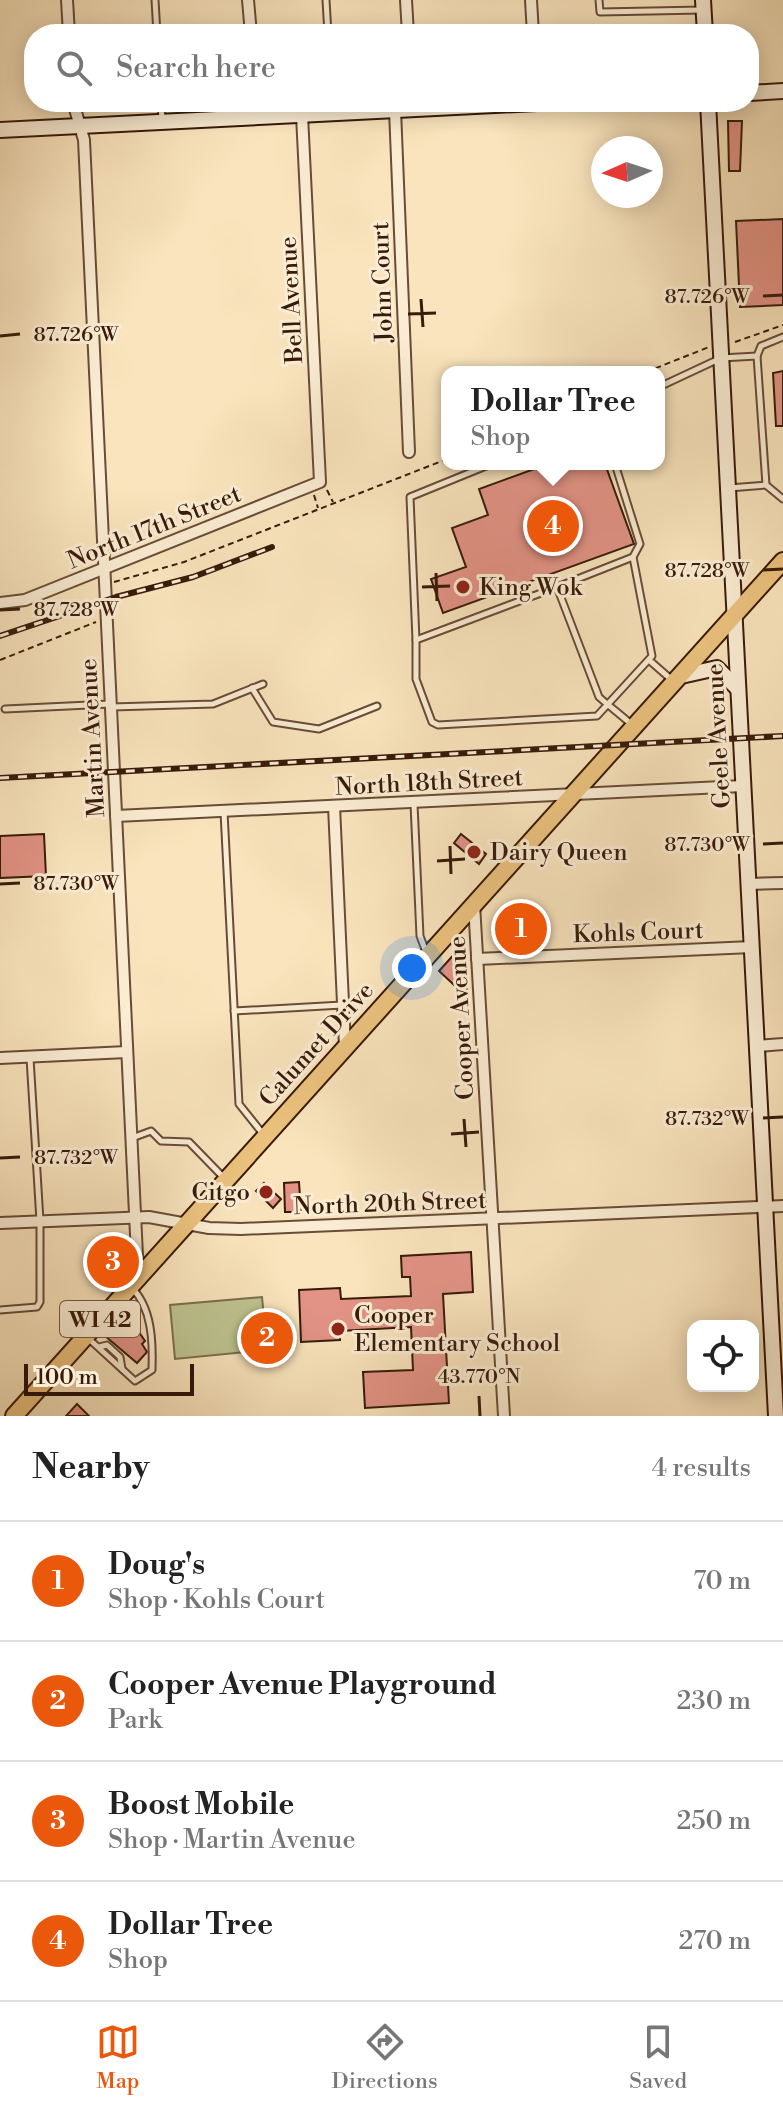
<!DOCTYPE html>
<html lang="en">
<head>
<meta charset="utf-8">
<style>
	body { margin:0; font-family:"Libre Bodoni",serif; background:#f2f2f2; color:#222 }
	.controls { position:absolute; right:24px; bottom:24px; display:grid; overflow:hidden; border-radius:16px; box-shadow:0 4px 20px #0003 }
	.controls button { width:72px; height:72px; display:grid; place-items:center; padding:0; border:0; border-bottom:2px solid #e0e0e0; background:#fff; color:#222; font:40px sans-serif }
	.compass { position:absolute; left:591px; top:136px; width:72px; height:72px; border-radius:50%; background:#fff; box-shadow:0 4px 20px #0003; rotate:267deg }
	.scale { position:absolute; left:24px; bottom:20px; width:170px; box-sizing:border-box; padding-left:8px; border:4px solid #371a09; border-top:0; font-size:22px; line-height:28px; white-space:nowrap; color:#371a09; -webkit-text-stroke:6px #fbedd4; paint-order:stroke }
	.you { position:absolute; left:412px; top:968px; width:28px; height:28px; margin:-20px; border:6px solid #fff; border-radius:50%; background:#1a73e8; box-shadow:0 0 0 12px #1a73e833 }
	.badge { display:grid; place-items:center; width:52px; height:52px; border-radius:50%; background:#ea580c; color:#fff; font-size:26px; font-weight:700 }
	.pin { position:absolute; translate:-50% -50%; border:4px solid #fff; box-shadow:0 2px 8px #0006 }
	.popup { position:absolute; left:441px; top:366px; width:224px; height:104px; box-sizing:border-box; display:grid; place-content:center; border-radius:16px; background:#fff; filter:drop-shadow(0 2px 6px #0005); font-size:26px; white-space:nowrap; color:#767676 }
	.popup b { font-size:30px; color:#222 }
	.popup::after { content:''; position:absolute; left:50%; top:100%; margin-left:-16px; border:16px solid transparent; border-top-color:#fff }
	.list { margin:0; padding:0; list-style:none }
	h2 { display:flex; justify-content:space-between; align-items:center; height:104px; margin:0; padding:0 32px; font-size:34px }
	h2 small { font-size:26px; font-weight:400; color:#767676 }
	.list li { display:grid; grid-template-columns:52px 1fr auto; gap:24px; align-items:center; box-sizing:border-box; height:120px; padding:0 32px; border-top:2px solid #e0e0e0 }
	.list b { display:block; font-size:30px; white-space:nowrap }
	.list p { margin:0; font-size:26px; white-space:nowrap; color:#767676 }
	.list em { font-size:26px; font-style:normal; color:#767676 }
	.icon { flex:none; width:44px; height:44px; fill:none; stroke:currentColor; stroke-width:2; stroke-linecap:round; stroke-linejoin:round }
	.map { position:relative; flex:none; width:783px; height:1416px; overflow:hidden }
	.search { position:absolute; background:#fff; box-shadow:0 4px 20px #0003; left:24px; right:24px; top:24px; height:88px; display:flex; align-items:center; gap:20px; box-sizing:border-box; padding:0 28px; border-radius:32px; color:#767676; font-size:30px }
	.sheet { height:584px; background:#fff }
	nav { display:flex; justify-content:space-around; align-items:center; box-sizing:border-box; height:112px; border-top:2px solid #e0e0e0; background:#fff; font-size:22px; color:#767676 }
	nav a { display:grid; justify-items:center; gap:4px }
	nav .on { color:#ea580c }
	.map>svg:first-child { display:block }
	.pitch { fill:#bec491; stroke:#7a6f4d; stroke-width:2 }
	.building { fill:#e39386; stroke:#371a09; stroke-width:2 }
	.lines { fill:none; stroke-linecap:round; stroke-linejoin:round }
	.lane-casing { stroke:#684c36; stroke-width:9 }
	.street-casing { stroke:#684c36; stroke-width:14 }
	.secondary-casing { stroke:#371a09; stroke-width:18 }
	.primary-casing { stroke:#371a09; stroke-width:20 }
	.path { stroke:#371a09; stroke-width:2; stroke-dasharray:6 4; stroke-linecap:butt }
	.lane { stroke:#fbedd4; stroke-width:5 }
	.street { stroke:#fbedd4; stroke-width:10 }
	.secondary { stroke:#fbedd4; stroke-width:14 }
	.primary { stroke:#ecc27e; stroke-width:16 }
	.rail-casing { stroke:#371a09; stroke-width:6 }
	.rail { stroke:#fbedd4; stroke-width:3; stroke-dasharray:9; stroke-linecap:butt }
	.ticks { fill:none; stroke:#371a09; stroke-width:3 }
	.poi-dot { fill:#8f2418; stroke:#fbedd4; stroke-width:3 }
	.labels { text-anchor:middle; stroke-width:6; stroke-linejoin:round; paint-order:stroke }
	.shield { fill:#fbedd4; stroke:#725946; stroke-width:2 }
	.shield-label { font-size:22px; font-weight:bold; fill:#371a09 }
	.street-label { font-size:24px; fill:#371a09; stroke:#fbedd4 }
	.poi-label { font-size:24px; fill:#371a09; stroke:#fbedd4; text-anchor:start }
	.ticks-label { font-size:20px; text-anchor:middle; fill:#371a09; stroke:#fbedd4; stroke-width:6; stroke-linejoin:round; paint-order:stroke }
</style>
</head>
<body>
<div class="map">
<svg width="783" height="1416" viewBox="0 0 783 1416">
	<rect width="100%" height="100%" fill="#f9e4bd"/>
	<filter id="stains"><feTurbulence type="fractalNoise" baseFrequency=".0025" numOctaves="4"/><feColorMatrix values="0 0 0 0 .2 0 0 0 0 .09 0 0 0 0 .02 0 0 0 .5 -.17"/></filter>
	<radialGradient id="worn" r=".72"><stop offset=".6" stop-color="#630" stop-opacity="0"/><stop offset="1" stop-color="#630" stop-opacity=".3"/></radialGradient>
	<!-- pitch -->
	<path class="pitch" d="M262,1297L267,1350L175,1359L170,1305Z"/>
	<!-- building -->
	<g class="building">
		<path d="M728,121H742L740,171H729Z"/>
		<path d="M783,219V305L740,307L736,221Z"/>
		<path d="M783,371V426H776L773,373Z"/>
		<path d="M548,464H605L634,544L443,613L431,579L466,567L452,528L488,515L479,489Z"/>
		<path d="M44,834L46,876L0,878V836Z"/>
		<path d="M461,834L486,854L479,864L454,843Z"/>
		<path d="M458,950L459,969L466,982L467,997L439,971Z"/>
		<path d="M299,1182L301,1212H285L284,1183Z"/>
		<path d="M264,1183L281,1199L273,1208L256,1191Z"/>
		<path d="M116,1243V1264L102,1265L101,1244Z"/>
		<path d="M471,1252L473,1292L443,1294L449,1403L365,1408L363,1372L413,1370L411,1327L340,1331V1340L301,1342L299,1290L340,1288L341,1299L411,1296L410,1277H402L401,1256Z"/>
		<path d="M120,1320L130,1329L134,1325L145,1341L142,1344L147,1352L137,1363L105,1336Z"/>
		<path d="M77,1404L89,1416H66Z"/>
	</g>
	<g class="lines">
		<!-- lane casing -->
		<g class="lane-casing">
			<g id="lane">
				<path d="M155,0L157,34"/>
				<path d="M326,0L328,34"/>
				<path d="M599,0L600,12L702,10"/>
				<path d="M161,102L162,121"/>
				<path d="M757,356L761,346L783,337"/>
				<path d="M659,387L721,358L757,356L766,485L729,488"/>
				<path d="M615,464L640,544L633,557"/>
				<path d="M766,485L783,499"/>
				<path d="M557,587L633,557L652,656L597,716L438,725L432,722L416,679V640L557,587L599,697C609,706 620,714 631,724"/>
				<path d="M416,640L410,497L491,464"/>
				<path d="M649,660L673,681"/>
				<path d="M252,688L273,722L319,729L377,706"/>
				<path d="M112,707L213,704L263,684"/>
				<path d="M5,709L110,704"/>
				<path d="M414,804L420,936L426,952"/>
				<path d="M224,812L239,1104L263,1134"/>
				<path d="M234,1011L342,1005"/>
				<path d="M132,1138L151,1131L161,1141L189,1142L225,1179"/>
				<path d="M0,1310L37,1307L40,1302V1221L30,1058"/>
				<path d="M89,1339L135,1381L152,1370C153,1342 152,1308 132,1288"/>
				<path d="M99,1347L107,1345L120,1357L122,1369"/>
			</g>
		</g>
		<!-- street casing -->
		<g class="street-casing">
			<g id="street">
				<path d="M67,0L69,34"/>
				<path d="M248,0L251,34"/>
				<path d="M406,0L408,34"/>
				<path d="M531,0L533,34"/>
				<path d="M73,102L84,140L138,1277"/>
				<path d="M255,102L256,118"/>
				<path d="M395,110L409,452"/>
				<path d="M0,603L25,600L320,482L302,115"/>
				<path d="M334,806L345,1047"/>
				<path d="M116,816L743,786"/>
				<path d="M748,884L783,883"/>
				<path d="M474,904L504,1416"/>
				<path d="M477,959L752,947"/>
				<path d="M757,1046L783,1044"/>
				<path d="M0,1058L127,1052"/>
				<path d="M0,1223L149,1217L209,1228L241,1229L783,1206"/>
			</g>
		</g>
		<!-- secondary casing -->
		<g class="secondary-casing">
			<g id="secondary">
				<path d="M703,0L705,34"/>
				<path d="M749,93L783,91"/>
				<path d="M708,102L776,1416"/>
				<path d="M0,130L557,102"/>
				<path d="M681,676L717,668L738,689"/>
			</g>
		</g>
		<!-- primary casing -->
		<g class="primary-casing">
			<path id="primary" d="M14,1416L783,561"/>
		</g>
		<!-- path -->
		<g class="path">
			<path d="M735,342L783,325"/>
			<path d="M646,372L709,347"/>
			<path d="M327,490L333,502"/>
			<path d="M314,495L318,508"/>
			<path d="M114,582L184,562L447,459"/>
			<path d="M0,660L96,622"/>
		</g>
		<!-- lane -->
		<use href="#lane" class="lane"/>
		<!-- street -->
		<use href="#street" class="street"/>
		<!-- secondary -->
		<use href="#secondary" class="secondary"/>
		<!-- primary -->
		<use href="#primary" class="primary"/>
		<!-- rail casing -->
		<g class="rail-casing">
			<g id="rail">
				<path d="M0,636L116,597L193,577L272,547"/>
				<path d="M0,778L783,736"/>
			</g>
		</g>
		<!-- rail -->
		<use href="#rail" class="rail"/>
	</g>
	<!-- ticks -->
	<path class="ticks" d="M763,296L783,295M421,299L423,327M408,314L436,313M0,336L20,334M763,570L783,569M436,573L437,601M422,587L450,586M0,610L20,609M763,844L783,843M450,846L451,874M437,861L465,859M0,884L20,883M763,1118L783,1117M464,1119L466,1147M451,1134L479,1132M0,1158L20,1157M479,1396L480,1416"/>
	<!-- markers -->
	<g class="poi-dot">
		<circle cx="463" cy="587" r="8"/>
		<circle cx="474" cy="852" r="8"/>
		<circle cx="266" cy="1192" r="8"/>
		<circle cx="338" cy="1329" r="8"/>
	</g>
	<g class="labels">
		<!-- shield labels -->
		<rect class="shield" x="60" y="1301" width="80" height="36" rx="6"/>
		<g class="shield-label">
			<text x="100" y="1327">WI 42</text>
		</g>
		<!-- street labels -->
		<g class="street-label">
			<text transform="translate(382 282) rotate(-92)" y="8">John Court</text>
			<text transform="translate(291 300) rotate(-93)" y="8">Bell Avenue</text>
			<text transform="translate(154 527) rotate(-22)" y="8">North 17th Street</text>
			<text transform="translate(718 736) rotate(-93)" y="8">Geele Avenue</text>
			<text transform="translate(92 738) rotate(-93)" y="8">Martin Avenue</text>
			<text transform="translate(429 782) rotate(-3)" y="8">North 18th Street</text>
			<text transform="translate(638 932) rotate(-2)" y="8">Kohls Court</text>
			<text transform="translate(461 1018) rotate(-93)" y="8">Cooper Avenue</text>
			<text transform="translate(316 1044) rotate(-48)" y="8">Calumet Drive</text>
			<text transform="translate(390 1203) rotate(-2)" y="8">North 20th Street</text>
		</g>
		<!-- poi labels -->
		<g class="poi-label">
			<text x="479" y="595">King Wok</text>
			<text x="490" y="860">Dairy Queen</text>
			<text x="250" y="1200" text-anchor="end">Citgo</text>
			<text x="354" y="1323">Cooper<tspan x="354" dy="28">Elementary School</tspan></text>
		</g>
	</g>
	<g class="ticks-label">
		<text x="707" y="303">87.726°W</text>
		<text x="76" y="341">87.726°W</text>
		<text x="707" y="577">87.728°W</text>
		<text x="76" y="616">87.728°W</text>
		<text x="707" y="851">87.730°W</text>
		<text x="76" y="890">87.730°W</text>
		<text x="707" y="1125">87.732°W</text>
		<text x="76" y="1164">87.732°W</text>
		<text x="479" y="1383">43.770°N</text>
	</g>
	<rect width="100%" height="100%" filter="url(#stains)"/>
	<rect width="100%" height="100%" fill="url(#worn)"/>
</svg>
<div class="controls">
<button><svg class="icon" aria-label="locate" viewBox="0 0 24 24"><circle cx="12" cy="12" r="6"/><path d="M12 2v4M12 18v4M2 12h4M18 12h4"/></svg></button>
</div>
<svg class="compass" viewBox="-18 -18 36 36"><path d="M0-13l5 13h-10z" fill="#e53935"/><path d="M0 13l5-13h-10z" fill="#767676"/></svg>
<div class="scale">100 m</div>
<div class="you"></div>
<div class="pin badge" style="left:521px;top:929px">1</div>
<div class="pin badge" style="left:267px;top:1338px">2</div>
<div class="pin badge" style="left:113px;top:1262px">3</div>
<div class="pin badge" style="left:553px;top:526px">4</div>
<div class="popup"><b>Dollar Tree</b>Shop</div>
<div class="search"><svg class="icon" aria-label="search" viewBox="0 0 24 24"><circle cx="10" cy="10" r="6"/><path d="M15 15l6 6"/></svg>Search here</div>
</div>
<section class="sheet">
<h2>Nearby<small>4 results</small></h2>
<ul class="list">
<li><span class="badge">1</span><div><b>Doug's</b><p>Shop · Kohls Court</p></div><em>70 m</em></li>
<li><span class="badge">2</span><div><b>Cooper Avenue Playground</b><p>Park</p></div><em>230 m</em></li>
<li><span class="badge">3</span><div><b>Boost Mobile</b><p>Shop · Martin Avenue</p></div><em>250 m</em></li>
<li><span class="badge">4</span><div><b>Dollar Tree</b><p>Shop</p></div><em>270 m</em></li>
</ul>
</section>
<nav>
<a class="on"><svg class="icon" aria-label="map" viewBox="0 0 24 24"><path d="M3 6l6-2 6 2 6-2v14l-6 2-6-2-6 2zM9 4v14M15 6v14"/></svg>Map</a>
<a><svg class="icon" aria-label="directions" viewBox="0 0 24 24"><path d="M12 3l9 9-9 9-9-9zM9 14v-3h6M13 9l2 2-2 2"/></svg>Directions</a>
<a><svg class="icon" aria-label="saved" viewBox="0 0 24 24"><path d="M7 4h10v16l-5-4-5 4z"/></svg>Saved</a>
</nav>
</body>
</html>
